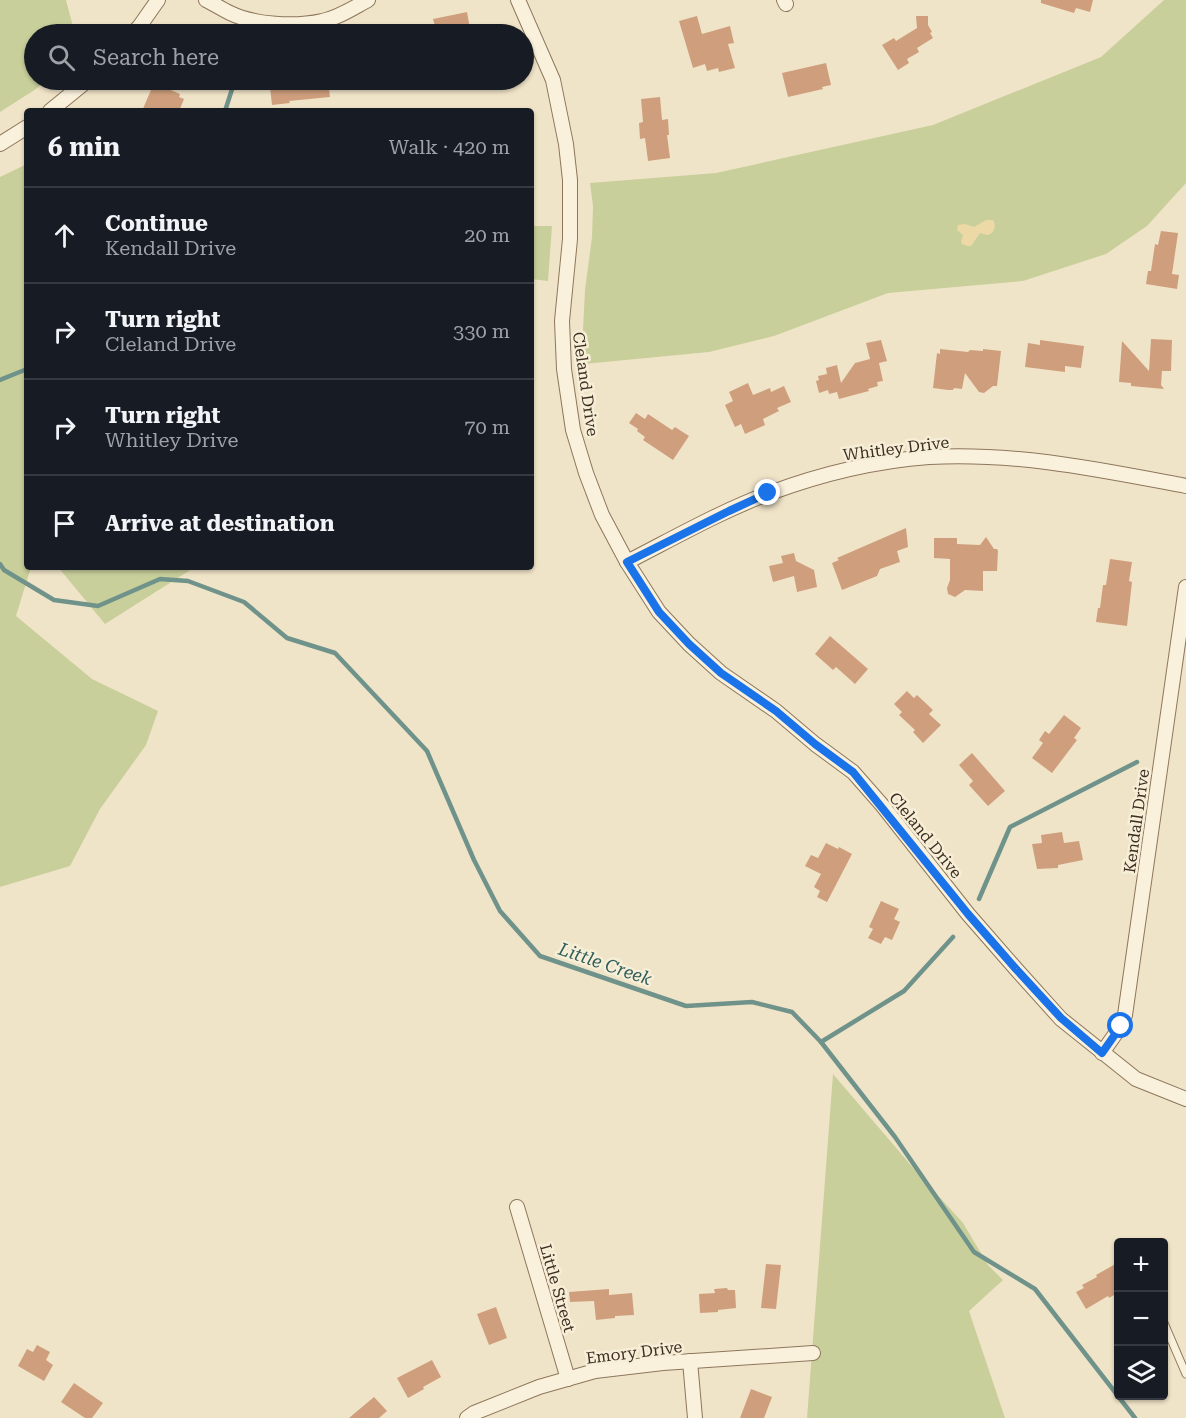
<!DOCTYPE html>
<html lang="en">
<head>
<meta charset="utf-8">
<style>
	body { margin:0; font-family:"Roboto Serif",serif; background:#242831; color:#f1f3f6 }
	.controls { position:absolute; right:18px; bottom:18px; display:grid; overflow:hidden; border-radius:6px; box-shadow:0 2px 4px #0004 }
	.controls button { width:54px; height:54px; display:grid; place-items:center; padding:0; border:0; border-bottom:2px solid #363941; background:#171b24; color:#f1f3f6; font:30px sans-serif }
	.stop { position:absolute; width:18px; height:18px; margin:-14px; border:4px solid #1a73e8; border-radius:50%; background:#fff }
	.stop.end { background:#1a73e8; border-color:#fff; box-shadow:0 2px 6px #0008 }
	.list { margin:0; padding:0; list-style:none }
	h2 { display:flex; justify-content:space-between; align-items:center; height:78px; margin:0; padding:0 24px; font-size:26px }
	h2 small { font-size:20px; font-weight:400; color:#9ea1a6 }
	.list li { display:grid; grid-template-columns:39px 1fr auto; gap:18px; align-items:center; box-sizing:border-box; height:96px; padding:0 24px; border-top:2px solid #363941 }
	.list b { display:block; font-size:22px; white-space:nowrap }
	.list p { margin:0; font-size:20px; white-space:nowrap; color:#9ea1a6 }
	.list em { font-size:20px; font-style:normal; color:#9ea1a6 }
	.icon { flex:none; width:33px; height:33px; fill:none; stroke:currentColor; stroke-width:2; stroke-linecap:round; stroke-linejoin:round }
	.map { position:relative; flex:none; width:1186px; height:1418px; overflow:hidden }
	.search { position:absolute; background:#171b24; box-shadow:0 2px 4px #0004; left:24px; top:24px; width:510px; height:66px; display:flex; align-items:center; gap:15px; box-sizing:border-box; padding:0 21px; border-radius:33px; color:#9ea1a6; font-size:22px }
	.panel { position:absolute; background:#171b24; box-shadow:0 2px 4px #0004; left:24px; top:108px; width:510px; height:462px; border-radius:6px }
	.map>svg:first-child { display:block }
	.green { fill:#c9cf9b }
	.sand { fill:#ecd9a5 }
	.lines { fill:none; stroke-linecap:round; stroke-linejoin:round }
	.stream { stroke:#6f938a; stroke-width:4.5 }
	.building { fill:#cf9f7d }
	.lane-casing { stroke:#8d765c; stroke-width:9 }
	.street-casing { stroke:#8d765c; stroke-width:16 }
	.lane { stroke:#faf1dc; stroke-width:7 }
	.street { stroke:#faf1dc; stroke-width:14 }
	.route { stroke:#1a73e8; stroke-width:8 }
	.labels { text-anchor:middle; stroke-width:5; stroke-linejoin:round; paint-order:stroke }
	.street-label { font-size:16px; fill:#3d2e20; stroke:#f7eed8 }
	.water-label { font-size:18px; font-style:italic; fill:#2f5d5a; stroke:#f7eed8 }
</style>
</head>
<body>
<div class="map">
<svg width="1186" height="1418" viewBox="0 0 1186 1418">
	<rect width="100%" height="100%" fill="#f0e4c8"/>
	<!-- green -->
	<g class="green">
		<path d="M0,0H66L75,34H34V80H46L36,89L0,112Z"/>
		<path d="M1164,0H1186V183L1147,226L1106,254L1023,281L888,293L774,336L709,352L584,364L583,329L585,290L592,237L593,206L590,183L716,173L933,125L1101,57Z"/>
		<path d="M27,164V567H31L16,616L92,679L158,711L146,745L100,809L70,866L0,887V177Z"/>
		<path d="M531,226H552L548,281L531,279Z"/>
		<path d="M58,567H195L105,624Z"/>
		<path d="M833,1074L915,1170L963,1223L988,1265L1003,1280L969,1311L1005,1418H807Z"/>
	</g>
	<!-- sand -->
	<path class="sand" d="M986,220H993C997,226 994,233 988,235L980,233L971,246H967L962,244L961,242L963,235L957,230L958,225L965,224L974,227Z"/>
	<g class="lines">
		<!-- stream -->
		<g class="stream">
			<path d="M225,111L235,80"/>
			<path d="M0,380L27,369"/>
			<path d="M0,564L4,570L54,600L98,606L160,579L188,581L244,602L287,638L335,653L427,751L474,860L500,911L540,956L686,1006L752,1002L792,1012L821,1042L895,1137L974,1252L1035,1289L1135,1418"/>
			<path d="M979,899L1010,827L1137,762"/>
			<path d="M821,1042L904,991L953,937"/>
		</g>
	</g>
	<!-- building -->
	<g class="building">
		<path d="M1041,0H1093L1090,12L1076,8L1074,13L1041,3Z"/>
		<path d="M467,12L471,34H437L433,19Z"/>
		<path d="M697,16L702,34L730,26L734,43L728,44L735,68L719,72L718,68L707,71L705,64L693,68L679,21Z"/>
		<path d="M916,16H928V25L932,32L930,33L933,38L917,48L919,52L907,59L909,63L898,70L882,45L894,38L896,41L917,28Z"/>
		<path d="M826,63L831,85L822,87L823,89L788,97L782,73Z"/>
		<path d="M288,80H328L330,97L289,101L290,103L272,105L270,87L289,85Z"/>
		<path d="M154,83L180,94L179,97L184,99L179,111H142Z"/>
		<path d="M660,97L662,120L668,119L669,135H667L670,158L648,161L645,138L640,139L639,123L643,122L641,99Z"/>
		<path d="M1161,231L1178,233L1172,274L1179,275L1177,289L1146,284L1148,271H1151L1155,244L1158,245Z"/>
		<path d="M1151,339L1172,340L1171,371H1162L1161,385L1164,389L1131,386V383L1119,382L1122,341L1149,371Z"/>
		<path d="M881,340L887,361L879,363L883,381L877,382L878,386L868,389L869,391L839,399L837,392L829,394L828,390L819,393L816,381L819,380L818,376L827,374L826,368L837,365L841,383L855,363L870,359L866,343Z"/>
		<path d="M1040,340L1084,346L1081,368L1065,366V372L1025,367L1028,343L1040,345Z"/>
		<path d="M940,349L968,352L970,350L983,351V349L1001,351L997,386H993L984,393L979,392L965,373L962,389L954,388L953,390H948L933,388L937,353L940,354Z"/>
		<path d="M748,383L753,395L770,388L771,392L784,386L791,402L777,408L779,411L763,419L765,425L745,434L741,424L735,427L725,405L733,401L729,392Z"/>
		<path d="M636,413L645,419L648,414L672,430L675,427L689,436L673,460L643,440L645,437L637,431L638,429L629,423Z"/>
		<path d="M906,528L908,547L897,551L900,562L880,569L877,576L842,590L832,563L839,560L837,558Z"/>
		<path d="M986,537L994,549H997L998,551L997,571H983V591L965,590L955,597L948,594L947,588L950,580V559L934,558V538H957V544L980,545Z"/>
		<path d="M794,553L796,561L814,570L817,587L797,592L794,576L773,582L769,566L783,563L781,556Z"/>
		<path d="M1110,559L1132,562L1129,581L1132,582L1127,626L1096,622L1098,608H1100L1103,585H1106Z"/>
		<path d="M830,636L868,669L855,684L836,667L833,670L815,654Z"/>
		<path d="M907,691L914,698L917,695L933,710L929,714L941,725L923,743L913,732L915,730L899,715L902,712L894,704Z"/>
		<path d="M1064,715L1081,728L1074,738L1077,740L1052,773L1032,758L1043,743L1039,740L1045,731L1049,734Z"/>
		<path d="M972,753L1005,791L988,806L969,785L973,781L959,765Z"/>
		<path d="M1062,832L1064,843L1079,841L1083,860L1058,865V868L1037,869L1032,844L1042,843L1041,835Z"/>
		<path d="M826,843L838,849L839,847L852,854L827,902L817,897L820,891L814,887L821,874L805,866L811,855L818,858Z"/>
		<path d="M881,901L899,909L894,919L900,922L892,940L885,937L881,944L868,938L873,929L869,927Z"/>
		<path d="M1119,1262V1292L1109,1298L1108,1296L1086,1309L1076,1292L1084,1288L1082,1285L1097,1277L1096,1275Z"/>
		<path d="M766,1264L781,1265L776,1309L761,1308Z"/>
		<path d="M727,1288L728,1290H735L736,1308L718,1310V1312L700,1313L699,1294L715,1293L714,1289Z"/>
		<path d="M609,1289V1295L632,1293L634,1315L615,1316V1318L596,1320L594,1301L570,1302L569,1292Z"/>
		<path d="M496,1307L507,1338L489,1345L477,1314Z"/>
		<path d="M37,1345L50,1352L46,1360L53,1365L44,1381L18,1366L27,1349L33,1352Z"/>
		<path d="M432,1360L441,1377L423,1387L424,1389L408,1398L397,1378Z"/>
		<path d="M74,1383L103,1403L92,1418H85L61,1402Z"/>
		<path d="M751,1389L772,1397L764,1418H740Z"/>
		<path d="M374,1397L387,1411L379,1418H349Z"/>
	</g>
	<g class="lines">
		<!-- lane casing -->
		<g class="lane-casing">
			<path id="lane" d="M1164,1323L1186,1374"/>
		</g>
		<!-- street casing -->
		<g class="street-casing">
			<g id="street">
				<path d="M206,0C214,4 222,9 230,13C255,25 295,27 322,21C338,18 353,8 368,0"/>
				<path d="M518,0L553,80L566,144L570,180V239L562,321L564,369L573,430L586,473L602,515L627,562L659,612L689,644L721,673L776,711L815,744L853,772L882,805L968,914L1016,969L1061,1019L1136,1079L1186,1099"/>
				<path d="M784,0L786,4"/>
				<path d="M132,34L139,27L158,0"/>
				<path d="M50,111L88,80"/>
				<path d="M0,144L27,127"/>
				<path d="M627,562C674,538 721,511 770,493C821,474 875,461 929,457C1016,452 1101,470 1186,486"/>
				<path d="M1102,1053L1121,1026L1125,1015L1186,587"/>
				<path d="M517,1207L568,1379"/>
				<path d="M690,1361L695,1418"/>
				<path d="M467,1418L474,1413L539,1387L595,1371L663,1363L813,1353"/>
			</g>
		</g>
		<!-- lane -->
		<use href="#lane" class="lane"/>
		<!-- street -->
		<use href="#street" class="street"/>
	</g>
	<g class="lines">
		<!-- route -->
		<path class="route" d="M768,493L729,511L627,562L659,612L689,644L721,673L776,711L815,744L853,772L968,914L1016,969L1061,1018L1102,1053L1121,1026"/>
	</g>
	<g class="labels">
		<!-- street labels -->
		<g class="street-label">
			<text transform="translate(586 384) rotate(82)" y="6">Cleland Drive</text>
			<text transform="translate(896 448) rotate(-7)" y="6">Whitley Drive</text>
			<text transform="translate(1136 821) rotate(-82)" y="6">Kendall Drive</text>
			<text transform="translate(926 835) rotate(51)" y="6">Cleland Drive</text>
			<text transform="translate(558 1288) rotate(74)" y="6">Little Street</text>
			<text transform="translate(634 1352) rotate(-7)" y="6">Emory Drive</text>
		</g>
		<!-- water labels -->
		<g class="water-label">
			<text transform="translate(605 964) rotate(19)" y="6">Little Creek</text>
		</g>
	</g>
</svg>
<div class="controls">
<button>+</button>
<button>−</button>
<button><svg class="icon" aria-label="layers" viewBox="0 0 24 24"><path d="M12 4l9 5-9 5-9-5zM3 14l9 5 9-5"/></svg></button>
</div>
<div class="stop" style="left:1121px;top:1026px"></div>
<div class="stop end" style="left:768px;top:493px"></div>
<div class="search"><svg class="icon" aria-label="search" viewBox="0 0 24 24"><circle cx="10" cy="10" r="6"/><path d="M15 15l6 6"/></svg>Search here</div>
<section class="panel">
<h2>6 min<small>Walk · 420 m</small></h2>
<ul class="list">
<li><svg class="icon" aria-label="ahead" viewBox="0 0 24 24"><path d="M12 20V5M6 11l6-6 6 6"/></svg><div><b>Continue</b><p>Kendall Drive</p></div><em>20 m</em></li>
<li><svg class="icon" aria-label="right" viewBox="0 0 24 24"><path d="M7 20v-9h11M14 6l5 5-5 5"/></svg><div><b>Turn right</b><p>Cleland Drive</p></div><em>330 m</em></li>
<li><svg class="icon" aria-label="right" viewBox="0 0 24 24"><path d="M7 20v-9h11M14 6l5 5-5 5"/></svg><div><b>Turn right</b><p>Whitley Drive</p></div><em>70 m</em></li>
<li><svg class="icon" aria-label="arrive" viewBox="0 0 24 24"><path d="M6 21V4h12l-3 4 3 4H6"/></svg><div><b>Arrive at destination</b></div></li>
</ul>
</section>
</div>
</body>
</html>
